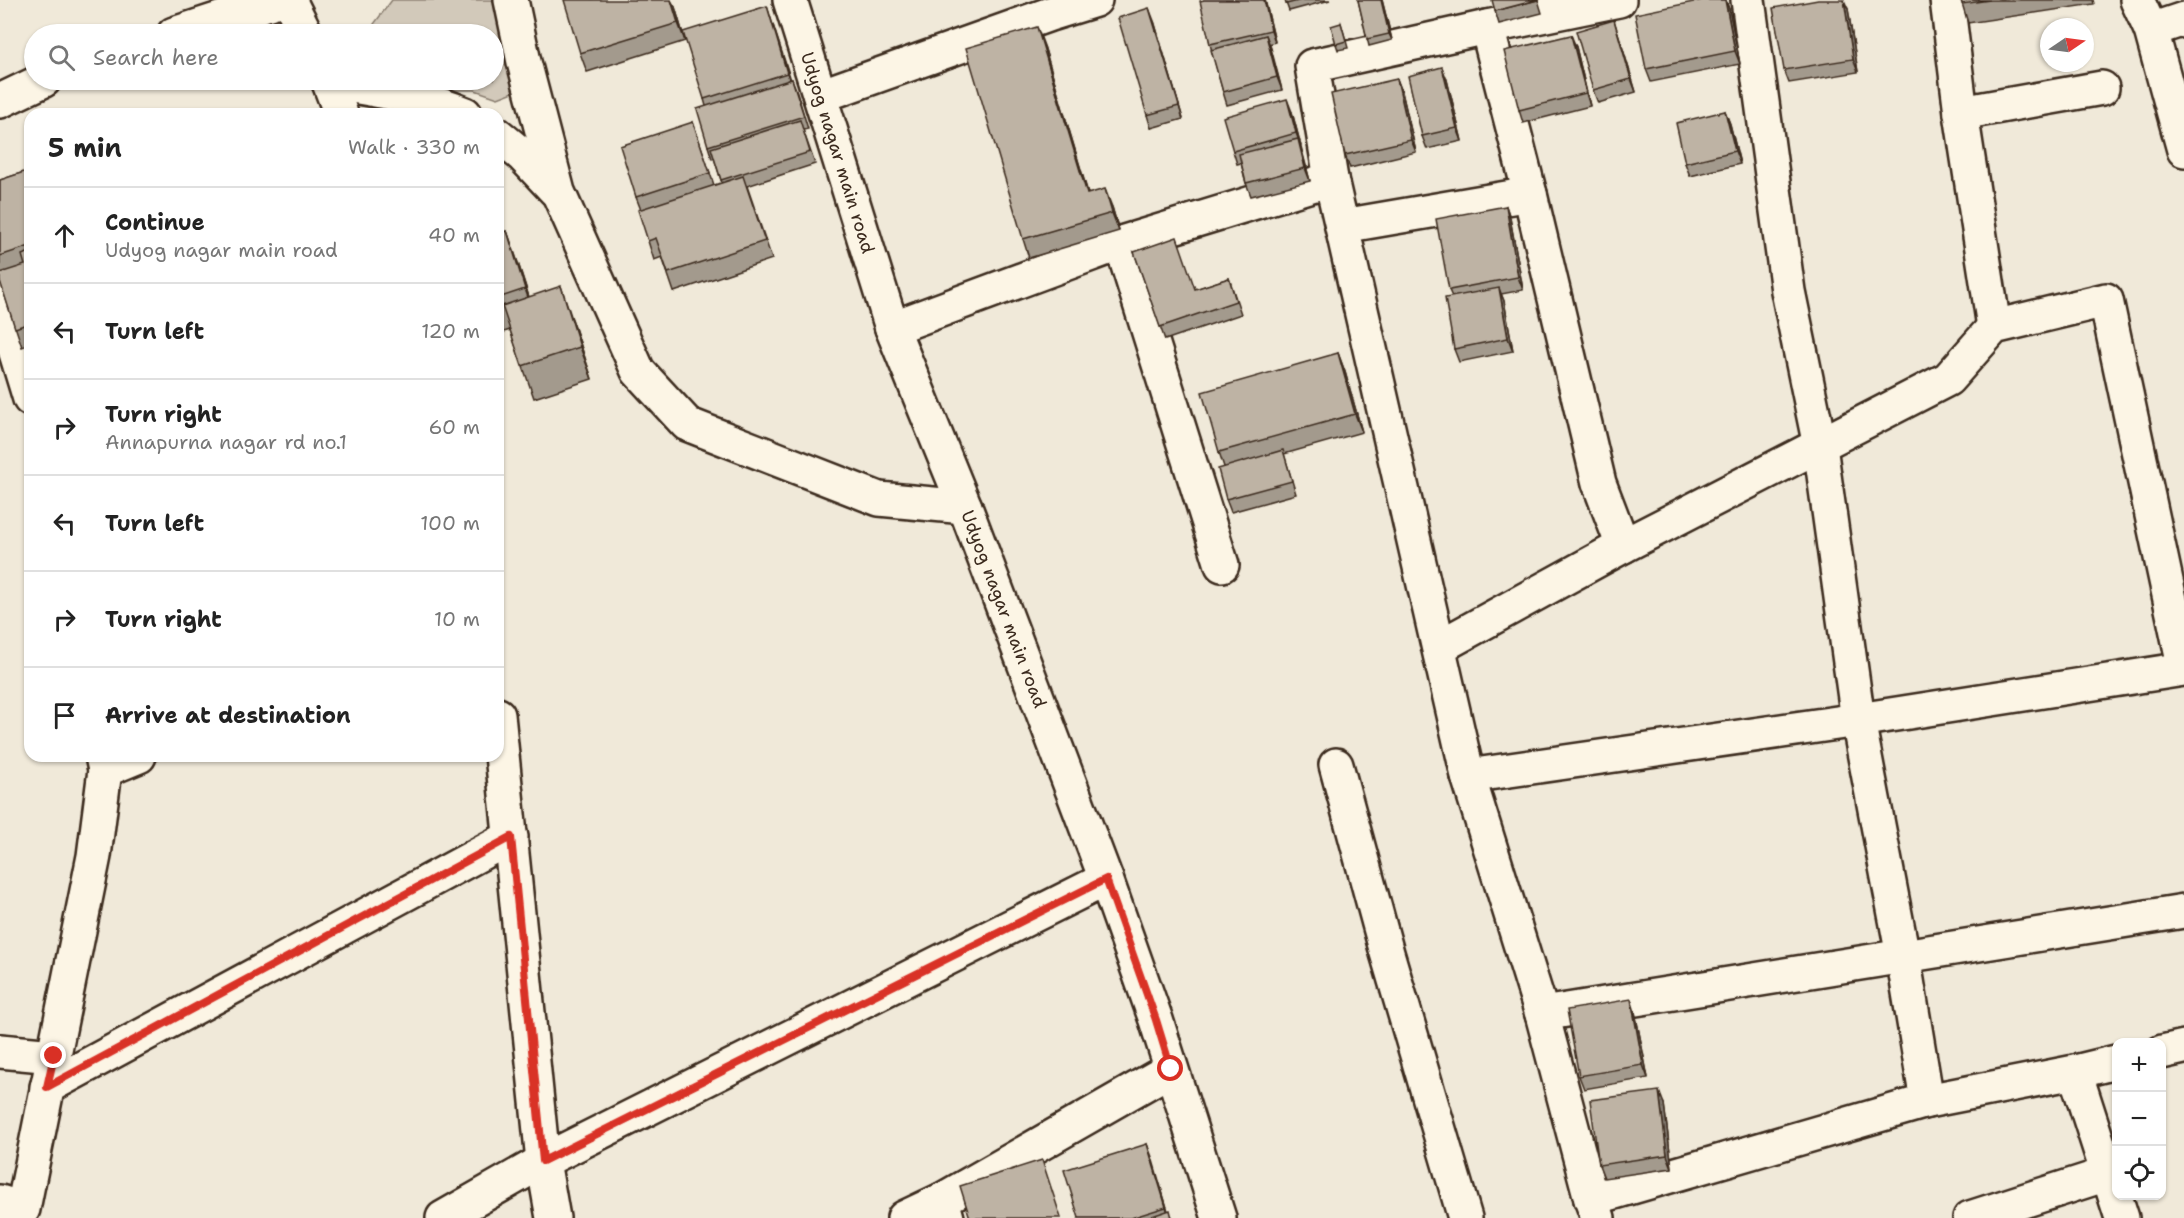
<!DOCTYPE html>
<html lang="en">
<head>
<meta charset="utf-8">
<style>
	body { margin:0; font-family:"Shantell Sans",sans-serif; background:#f6f6f6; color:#222 }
	.controls { position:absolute; right:18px; bottom:18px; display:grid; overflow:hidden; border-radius:12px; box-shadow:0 2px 4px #0004 }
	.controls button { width:54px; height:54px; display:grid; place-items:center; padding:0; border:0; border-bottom:2px solid #e0e0e0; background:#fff; color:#222; font:30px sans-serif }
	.compass { position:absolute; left:2040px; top:18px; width:54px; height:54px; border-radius:50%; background:#fff; box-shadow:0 2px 4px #0004; rotate:77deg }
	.stop { position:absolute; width:18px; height:18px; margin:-14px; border:4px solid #d93025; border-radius:50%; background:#fff }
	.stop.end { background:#d93025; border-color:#fff; box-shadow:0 2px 6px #0008 }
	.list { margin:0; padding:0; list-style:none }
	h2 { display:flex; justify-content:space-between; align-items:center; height:78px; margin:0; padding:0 24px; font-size:26px }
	h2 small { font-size:20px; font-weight:400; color:#767676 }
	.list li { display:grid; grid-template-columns:39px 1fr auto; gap:18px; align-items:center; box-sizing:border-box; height:96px; padding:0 24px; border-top:2px solid #e0e0e0 }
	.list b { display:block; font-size:22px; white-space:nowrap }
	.list p { margin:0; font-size:20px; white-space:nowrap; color:#767676 }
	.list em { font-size:20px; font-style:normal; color:#767676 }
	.icon { flex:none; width:33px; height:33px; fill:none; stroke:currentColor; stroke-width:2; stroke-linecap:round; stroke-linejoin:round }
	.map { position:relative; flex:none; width:2184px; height:1218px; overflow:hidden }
	.search { position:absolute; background:#fff; box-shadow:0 2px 4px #0004; left:24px; top:24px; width:480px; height:66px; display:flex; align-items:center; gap:15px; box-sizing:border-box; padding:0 21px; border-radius:33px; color:#767676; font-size:22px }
	.panel { position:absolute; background:#fff; box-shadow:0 2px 4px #0004; left:24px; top:108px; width:480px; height:654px; border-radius:18px }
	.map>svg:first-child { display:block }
	.green { fill:#d2c9ba; stroke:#867a6c; stroke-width:1.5 }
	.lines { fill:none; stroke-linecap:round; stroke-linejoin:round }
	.minor-casing { stroke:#3b2a1e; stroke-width:38 }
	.minor { stroke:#fcf5e5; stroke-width:33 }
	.wall { fill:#a39a8d; stroke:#3b2a1e; stroke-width:1.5 }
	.shaded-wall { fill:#857d73; stroke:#3b2a1e; stroke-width:1.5 }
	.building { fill:#beb3a4; stroke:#3b2a1e; stroke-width:1.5 }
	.route { stroke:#d93025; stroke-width:8 }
	.labels { text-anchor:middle; stroke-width:4.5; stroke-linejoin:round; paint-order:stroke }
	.street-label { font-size:18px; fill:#3b2a1e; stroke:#fcf5e5 }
</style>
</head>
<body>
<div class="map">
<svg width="2184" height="1218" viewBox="0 0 2184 1218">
	<rect width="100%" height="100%" fill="#f0e9d9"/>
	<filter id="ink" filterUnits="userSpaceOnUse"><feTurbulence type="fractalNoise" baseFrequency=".0167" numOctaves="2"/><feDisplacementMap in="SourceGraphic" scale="12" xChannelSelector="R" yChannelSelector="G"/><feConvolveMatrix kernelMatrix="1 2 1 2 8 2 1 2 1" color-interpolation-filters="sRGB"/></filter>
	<g filter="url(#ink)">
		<!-- green -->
		<path class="green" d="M392,0H511L516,91L498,98L475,90H447L392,80H494V34H372L374,24Z"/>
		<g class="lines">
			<!-- minor casing -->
			<g class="minor-casing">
				<g id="minor">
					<path d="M289,0L306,34"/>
					<path d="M511,0L524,62L558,192L638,371L687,424L879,499L965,507"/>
					<path id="s1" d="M790,0L892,328L965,507L1106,879L1156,1020L1219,1218"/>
					<path d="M1748,0L1788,291L1820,446L1858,720L1903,956L1927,1101L2075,1072L2122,1218"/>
					<path d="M1947,0L1961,113L2102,88"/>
					<path d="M2137,0L2151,30L2184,150"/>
					<path d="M1487,27L1619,0"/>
					<path d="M2151,30L2184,19"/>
					<path d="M174,34L278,0"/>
					<path d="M328,80L341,114"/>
					<path d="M329,82C374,90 423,96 465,114"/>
					<path d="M820,96L1050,14L1095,0"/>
					<path d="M0,101L44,80"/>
					<path d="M1961,113L1994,327"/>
					<path d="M498,135L522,155L555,190"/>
					<path d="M1343,226L1530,194"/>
					<path d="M1121,243L1222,565"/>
					<path d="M0,300L30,399"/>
					<path d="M892,328L1121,243L1331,179"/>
					<path d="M1439,647L1623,546"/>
					<path d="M2184,665L2106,300L1994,327L1948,379L1623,546L1599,483L1530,194L1487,27L1312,66L1331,179L1468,776L1858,720L2184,669"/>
					<path d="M498,715L543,1161L553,1218"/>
					<path d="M1336,765L1387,953L1465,1218"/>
					<path d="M105,770L139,756"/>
					<path d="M1468,776L1542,1014L1591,1199L1598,1218"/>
					<path d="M1542,1014L2184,911"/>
					<path d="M0,1051L54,1056"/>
					<path d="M2162,1052L2184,1047"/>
					<path d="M2075,1072L2116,1062"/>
					<path d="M47,1087L511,837"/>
					<path d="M1591,1199L1927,1101"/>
					<path d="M0,1202L23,1209L94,856L105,770L102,756"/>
					<path d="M443,1218L543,1161L1106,879"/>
					<path d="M904,1218L942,1200"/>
					<path d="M947,1218L942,1200L1171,1069"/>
					<path d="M1970,1218L2107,1174"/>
				</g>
			</g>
			<!-- minor -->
			<use href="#minor" class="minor"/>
		</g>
		<!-- wall -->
		<g class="wall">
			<path d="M1204,0H1265L1275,42L1269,44L1282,90L1227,105L1223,92L1210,44Z"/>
			<path d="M1285,0H1330L1289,11Z"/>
			<path d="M1358,0H1382L1392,40L1369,46Z"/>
			<path d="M1538,0L1542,13L1499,24L1495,11Z"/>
			<path d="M1703,0H1726L1729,9L1740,64L1651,82L1646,69Z"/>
			<path d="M1961,0H2093L2094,4L1968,23Z"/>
			<path d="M675,7L685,41L587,72L580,53Z"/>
			<path d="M1848,9L1858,72L1789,83L1784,70Z"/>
			<path d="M1154,21L1183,119L1151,128L1147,115Z"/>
			<path d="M1341,23L1348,48L1338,50L1336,44Z"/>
			<path d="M773,25L791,80L792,79L797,92L808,129L803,130L815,164L747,186L772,259L674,292L662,257L654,260L648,241L641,210L636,197L693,122L714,185L722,183L714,158L712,159L708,146L706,106L704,99Z"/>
			<path d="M1618,33L1636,92L1598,103L1593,90Z"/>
			<path d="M1044,46L1088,194L1112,207L1119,231L1029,258L1023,239Z"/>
			<path d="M1576,47L1590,106L1523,123L1519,110Z"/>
			<path d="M1397,79L1402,92L1416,152L1350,168L1345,155Z"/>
			<path d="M1447,80L1462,141L1427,149L1422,136Z"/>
			<path d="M1725,111L1730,124L1740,164L1690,176L1685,163Z"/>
			<path d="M1292,112L1310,181L1251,196L1246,183L1241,163L1237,164L1233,151Z"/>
			<path d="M30,170V344L22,347L0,281V180Z"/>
			<path d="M1506,206L1510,218L1523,290L1501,294L1504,301L1513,351L1459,362L1454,349L1452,297L1449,290Z"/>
			<path d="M507,231L518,263L529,297L572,319L592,379L534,398L510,330L498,334V233Z"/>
			<path d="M1134,252L1196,289L1229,278L1241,314L1165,340Z"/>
			<path d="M1338,353L1345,372L1362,432L1284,454L1296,494L1231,512L1226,499L1224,467L1219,452Z"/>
			<path d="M1635,1012L1648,1078L1584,1089L1579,1076Z"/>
			<path d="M1664,1104L1672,1168L1604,1178L1599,1165Z"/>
			<path d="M1147,1144L1168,1211L1173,1218H1079Z"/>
		</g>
		<!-- shaded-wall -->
		<g class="shaded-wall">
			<path d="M671,0L675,7L685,41L678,23Z"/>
			<path d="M1264,0H1265L1275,42L1271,30Z"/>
			<path d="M1381,0H1382L1392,40L1389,34Z"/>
			<path d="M1725,0L1729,9L1740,64L1735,51Z"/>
			<path d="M1844,0L1848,9L1858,72L1853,59Z"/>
			<path d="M767,6L773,25L794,92L787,73Z"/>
			<path d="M1149,8L1154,21L1183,119L1179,106Z"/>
			<path d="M1614,20L1618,33L1636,92L1631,79Z"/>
			<path d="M1037,27L1044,46L1094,213L1087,194Z"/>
			<path d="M1266,35L1271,48L1282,90L1277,77Z"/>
			<path d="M1571,35L1576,47L1590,106L1586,93Z"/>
			<path d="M1442,67L1447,80L1462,141L1457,128Z"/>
			<path d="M1397,79L1402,92L1416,152L1411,140Z"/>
			<path d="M1287,99L1292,112L1301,146L1296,133Z"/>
			<path d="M1725,111L1730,124L1740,164L1735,151Z"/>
			<path d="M1298,139L1302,152L1310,181L1305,168Z"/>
			<path d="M1105,189L1112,207L1119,231L1112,213Z"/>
			<path d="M1506,206L1510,218L1523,290L1518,277Z"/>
			<path d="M507,231L518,263L537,322L525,289Z"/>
			<path d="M561,286L592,379L580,347Z"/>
			<path d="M1499,288L1504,301L1513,351L1508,338Z"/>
			<path d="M1338,353L1345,372L1362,432L1355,414Z"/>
			<path d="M1631,999L1635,1012L1648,1078L1643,1065Z"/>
			<path d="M1659,1091L1664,1104L1672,1168L1667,1155Z"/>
			<path d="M1147,1144L1152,1157L1170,1218L1166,1207Z"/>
		</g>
		<!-- building -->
		<g class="building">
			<path d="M564,0H671L678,23L580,53Z"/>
			<path d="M1204,0H1264L1271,30L1210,44L1200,1Z"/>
			<path d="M1285,0H1302L1286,4Z"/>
			<path d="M1358,0H1381L1389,34L1367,39Z"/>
			<path d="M1492,0H1537L1495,11Z"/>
			<path d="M1703,0H1725L1735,51L1646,69L1635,14Z"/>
			<path d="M1818,0H1844L1853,59L1784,70L1773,8Z"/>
			<path d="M1961,0H1990L1962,4Z"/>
			<path d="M767,6L787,73L704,99L683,32Z"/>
			<path d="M1149,8L1179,106L1147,115L1118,18Z"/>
			<path d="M1614,20L1631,79L1593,90L1576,31Z"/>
			<path d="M1341,23L1346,41L1336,44L1331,26Z"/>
			<path d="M1037,27L1087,194L1105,189L1112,213L1023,239L966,48Z"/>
			<path d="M1266,35L1277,77L1223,92L1211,50Z"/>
			<path d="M1571,35L1586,93L1519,110L1504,51Z"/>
			<path d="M1442,67L1457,128L1422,136L1408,76Z"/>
			<path d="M792,79L804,116L708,146L697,109Z"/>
			<path d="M1397,79L1411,140L1345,155L1331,94Z"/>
			<path d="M1287,99L1296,133L1233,151L1223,117Z"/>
			<path d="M1725,111L1735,151L1685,163L1676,123Z"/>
			<path d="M800,120L810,152L721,180L711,148Z"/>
			<path d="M693,122L710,173L636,197L620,146Z"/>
			<path d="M1298,139L1305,168L1246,183L1239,154Z"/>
			<path d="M30,170V246L0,256V180Z"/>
			<path d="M743,176L765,241L668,273L656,238L648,241L638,210Z"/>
			<path d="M1506,206L1518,277L1449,290L1436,219Z"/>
			<path d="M507,231L525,289L498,298V233Z"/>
			<path d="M1177,237L1195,289L1229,278L1236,301L1160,327L1134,252Z"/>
			<path d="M30,252V323L15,328L0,281V273L25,265L22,255Z"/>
			<path d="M561,286L580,347L522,366L502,306Z"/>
			<path d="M1499,288L1508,338L1454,349L1445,298Z"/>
			<path d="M1338,353L1355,414L1219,452L1202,392Z"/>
			<path d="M1283,450L1292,481L1226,499L1218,469Z"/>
			<path d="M1631,999L1643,1065L1579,1076L1567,1010Z"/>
			<path d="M1659,1091L1667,1155L1599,1165L1590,1100Z"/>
			<path d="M1147,1144L1166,1207L1131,1218H1079L1064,1170Z"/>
			<path d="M1042,1160L1061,1218H970L960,1186Z"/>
			<path d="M1170,1210L1172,1218H1146Z"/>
		</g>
	</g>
	<g class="lines" filter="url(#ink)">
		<!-- route -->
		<path class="route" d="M54,1056L47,1087L511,837L543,1161L1106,879L1156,1020L1171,1069"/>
	</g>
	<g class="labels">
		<!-- street labels -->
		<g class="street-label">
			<text dy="6" stroke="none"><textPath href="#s1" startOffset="160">Udyog nagar main road</textPath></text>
			<text dy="6" stroke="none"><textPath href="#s1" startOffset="646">Udyog nagar main road</textPath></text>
		</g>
	</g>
</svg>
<div class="controls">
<button>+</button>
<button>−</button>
<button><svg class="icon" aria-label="locate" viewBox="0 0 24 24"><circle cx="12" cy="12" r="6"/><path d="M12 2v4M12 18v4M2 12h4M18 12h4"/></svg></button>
</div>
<svg class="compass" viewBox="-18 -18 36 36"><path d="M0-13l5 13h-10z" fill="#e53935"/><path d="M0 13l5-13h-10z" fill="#767676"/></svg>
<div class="stop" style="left:1171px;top:1069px"></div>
<div class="stop end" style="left:54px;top:1056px"></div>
<div class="search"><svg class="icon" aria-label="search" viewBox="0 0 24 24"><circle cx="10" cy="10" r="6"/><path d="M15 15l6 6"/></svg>Search here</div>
<section class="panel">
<h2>5 min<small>Walk · 330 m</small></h2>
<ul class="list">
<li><svg class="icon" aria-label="ahead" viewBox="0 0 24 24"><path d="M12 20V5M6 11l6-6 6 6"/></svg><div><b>Continue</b><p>Udyog nagar main road</p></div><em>40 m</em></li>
<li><svg class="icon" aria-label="left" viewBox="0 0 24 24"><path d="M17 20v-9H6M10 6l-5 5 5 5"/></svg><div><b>Turn left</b></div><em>120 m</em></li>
<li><svg class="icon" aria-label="right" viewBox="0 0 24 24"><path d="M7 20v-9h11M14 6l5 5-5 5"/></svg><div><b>Turn right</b><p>Annapurna nagar rd no.1</p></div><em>60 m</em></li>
<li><svg class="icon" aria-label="left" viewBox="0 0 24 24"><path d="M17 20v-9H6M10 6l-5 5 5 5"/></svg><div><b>Turn left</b></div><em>100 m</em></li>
<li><svg class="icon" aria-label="right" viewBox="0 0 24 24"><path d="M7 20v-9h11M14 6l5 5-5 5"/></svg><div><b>Turn right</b></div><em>10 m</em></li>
<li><svg class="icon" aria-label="arrive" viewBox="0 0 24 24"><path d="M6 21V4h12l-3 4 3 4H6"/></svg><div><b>Arrive at destination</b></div></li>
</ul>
</section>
</div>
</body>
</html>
